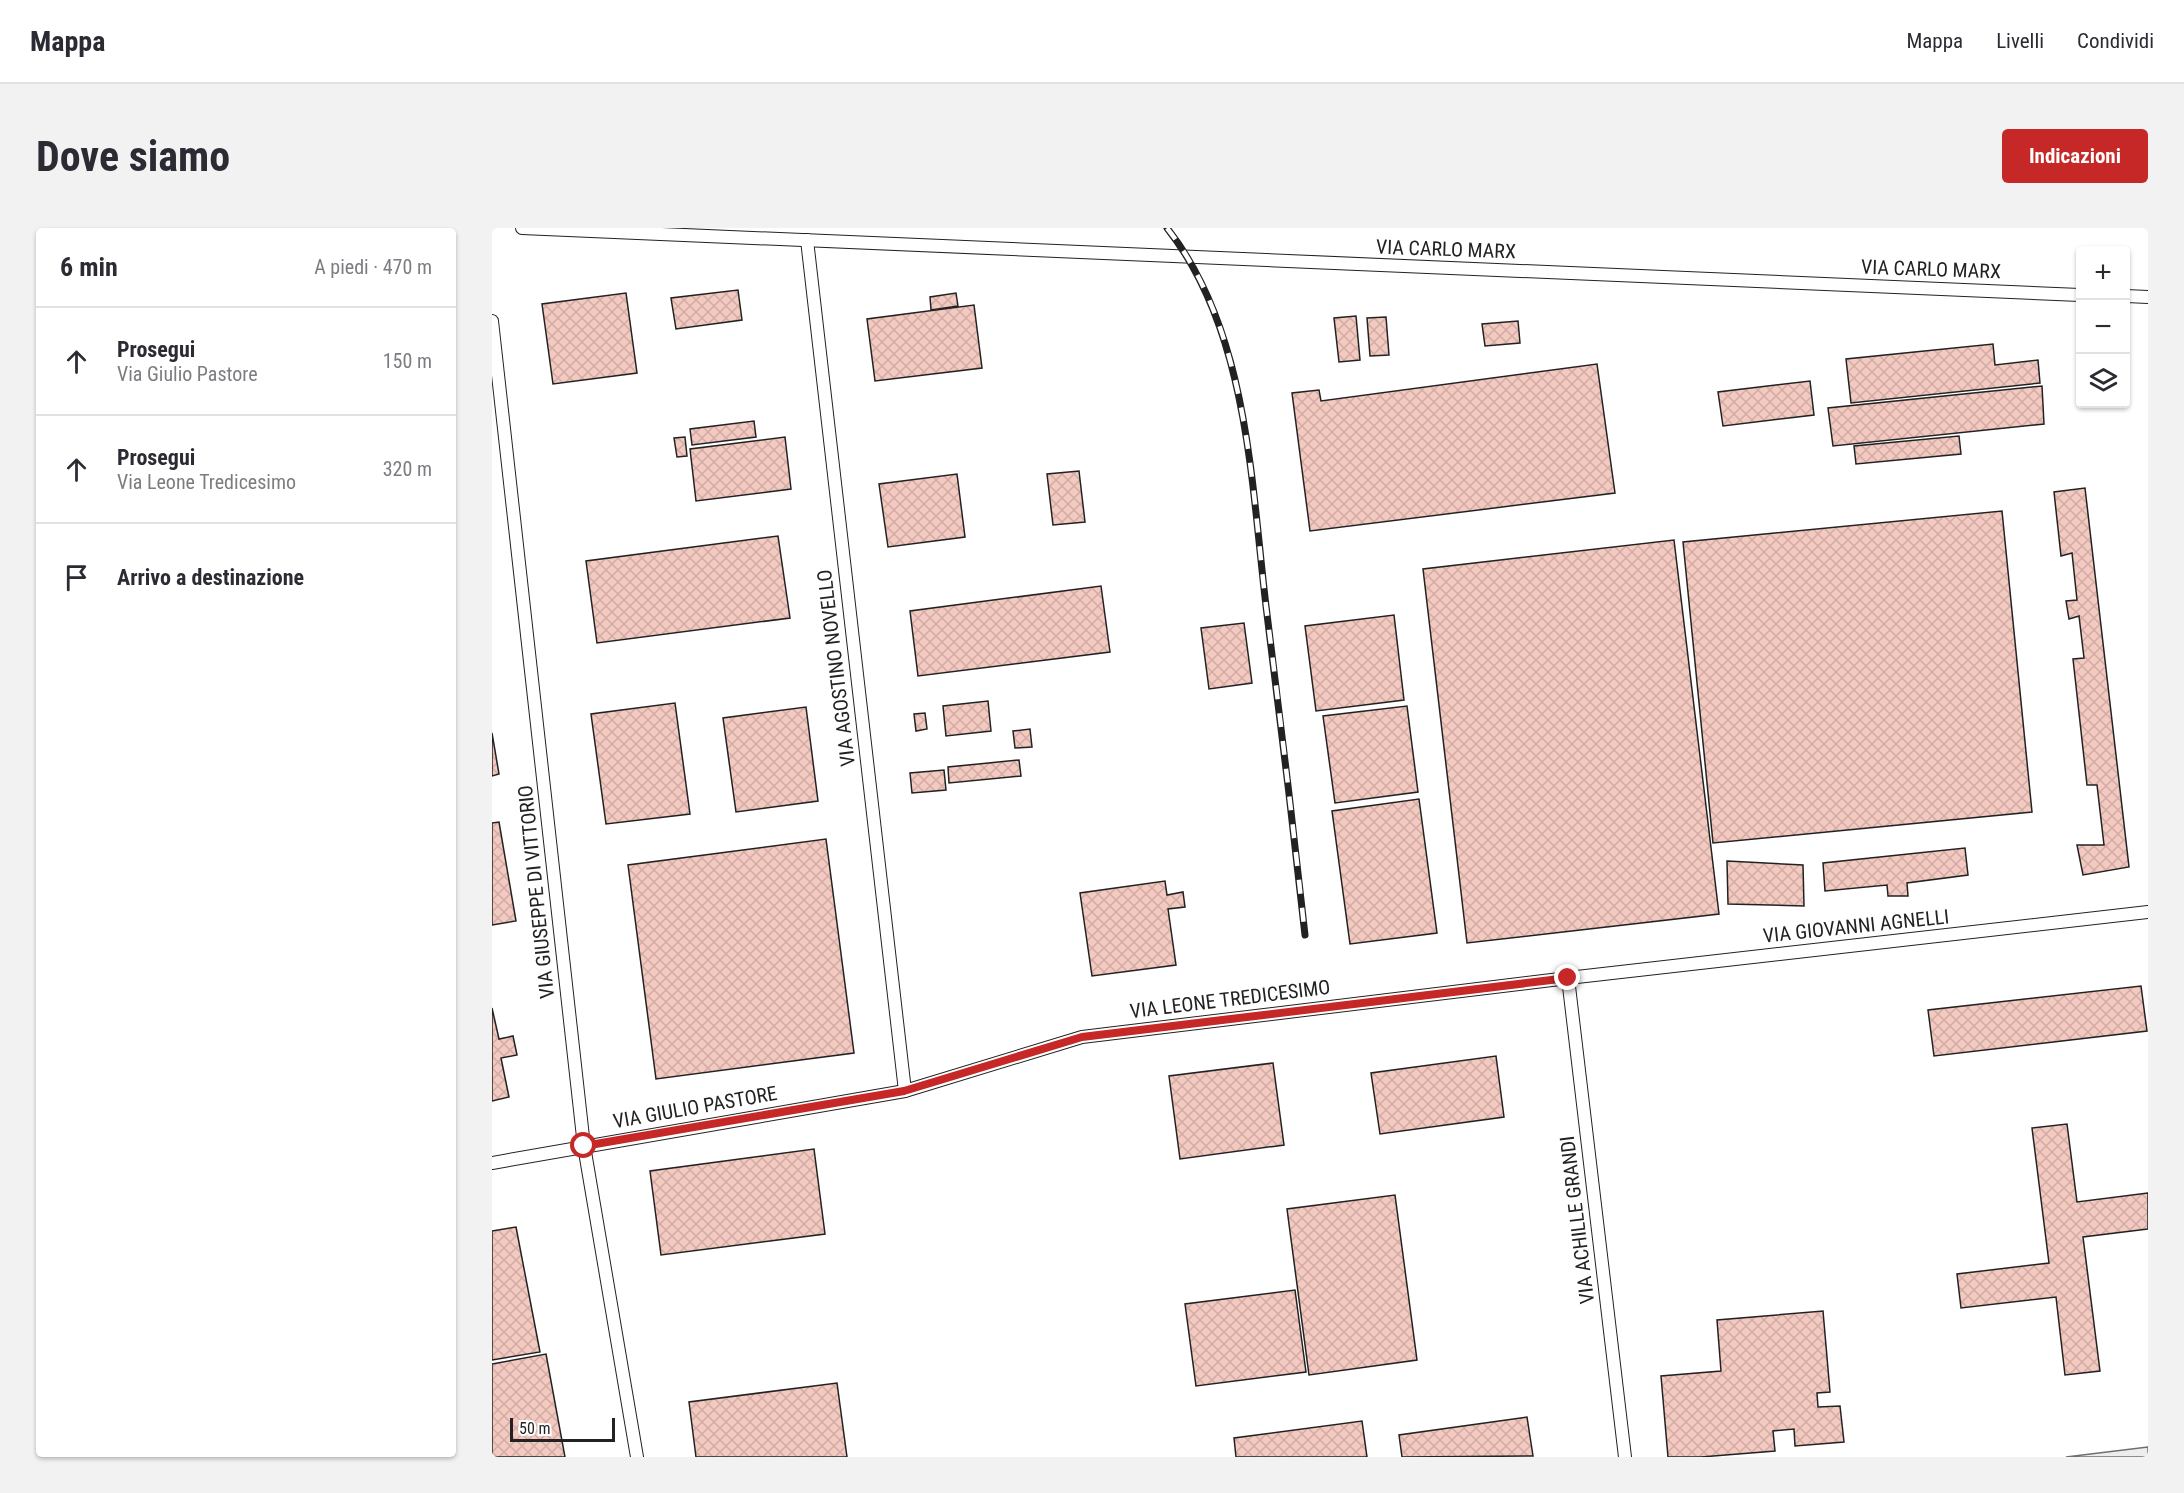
<!DOCTYPE html>
<html lang="it">
<head>
<meta charset="utf-8">
<style>
	body { margin:0; font-family:"Roboto Condensed",sans-serif; background:#f2f2f3; color:#2b2b33 }
	.controls { position:absolute; right:18px; top:18px; display:grid; overflow:hidden; border-radius:6px; box-shadow:0 2px 4px #0004 }
	.controls button { width:54px; height:54px; display:grid; place-items:center; padding:0; border:0; border-bottom:2px solid #e1e1e2; background:#fff; color:#2b2b33; font:30px sans-serif }
	.scale { position:absolute; left:18px; bottom:15px; width:105px; box-sizing:border-box; padding-left:6px; border:3px solid #222; border-top:0; font-size:16px; line-height:21px; white-space:nowrap; color:#222; -webkit-text-stroke:4px #fff; paint-order:stroke }
	.stop { position:absolute; width:18px; height:18px; margin:-14px; border:4px solid #c62828; border-radius:50%; background:#fff }
	.stop.end { background:#c62828; border-color:#fff; box-shadow:0 2px 6px #0008 }
	.list { margin:0; padding:0; list-style:none }
	h2 { display:flex; justify-content:space-between; align-items:center; height:78px; margin:0; padding:0 24px; font-size:26px }
	h2 small { font-size:20px; font-weight:400; color:#7c7c81 }
	.list li { display:grid; grid-template-columns:39px 1fr auto; gap:18px; align-items:center; box-sizing:border-box; height:108px; padding:0 24px; border-top:2px solid #e1e1e2 }
	.list b { display:block; font-size:22px; white-space:nowrap }
	.list p { margin:0; font-size:20px; white-space:nowrap; color:#7c7c81 }
	.list em { font-size:20px; font-style:normal; color:#7c7c81 }
	.icon { flex:none; width:33px; height:33px; fill:none; stroke:currentColor; stroke-width:2; stroke-linecap:round; stroke-linejoin:round }
	.map { position:relative; flex:none; width:1656px; height:1229px; overflow:hidden; border-radius:6px }
	header { display:flex; align-items:center; gap:36px; box-sizing:border-box; height:84px; padding:0 30px; background:#fff; border-bottom:2px solid #e1e1e2 }
	header strong { font-size:28px }
	nav { display:flex; gap:33px; margin-inline-start:auto; font-size:21px }
	.intro { display:flex; align-items:center; justify-content:space-between; box-sizing:border-box; height:144px; padding:0 36px }
	h1 { margin:0; font-size:42px }
	.button { padding:15px 27px; border-radius:6px; background:#c62828; color:#fff; font-size:21px; font-weight:700 }
	main { display:flex; gap:36px; padding:0 36px }
	aside { flex:1; background:#fff; border-radius:6px; box-shadow:0 2px 4px #0004 }
	.map>svg:first-child { display:block }
	.parking { fill:#ededed; stroke:#6f6f6f; stroke-width:1.5 }
	.building { fill:url(#building-cross-hatch); stroke:#222; stroke-width:1.5 }
	.lines { fill:none; stroke-linecap:round; stroke-linejoin:round }
	.minor-casing { stroke:#222; stroke-width:14 }
	.minor { stroke:#fff; stroke-width:12 }
	.rail-casing { stroke:#222; stroke-width:7 }
	.rail { stroke:#fff; stroke-width:4.5; stroke-dasharray:14; stroke-linecap:butt }
	.route { stroke:#c62828; stroke-width:8 }
	.labels { text-anchor:middle; stroke-width:4.5; stroke-linejoin:round; paint-order:stroke }
	.street-label { font-size:20px; fill:#222; stroke:#fff }
</style>
</head>
<body>
<header>
<strong>Mappa</strong>
<nav><a>Mappa</a><a>Livelli</a><a>Condividi</a></nav>
</header>
<div class="intro"><h1>Dove siamo</h1><a class="button">Indicazioni</a></div>
<main>
<aside>
<h2>6 min<small>A piedi · 470 m</small></h2>
<ul class="list">
<li><svg class="icon" aria-label="ahead" viewBox="0 0 24 24"><path d="M12 20V5M6 11l6-6 6 6"/></svg><div><b>Prosegui</b><p>Via Giulio Pastore</p></div><em>150 m</em></li>
<li><svg class="icon" aria-label="ahead" viewBox="0 0 24 24"><path d="M12 20V5M6 11l6-6 6 6"/></svg><div><b>Prosegui</b><p>Via Leone Tredicesimo</p></div><em>320 m</em></li>
<li><svg class="icon" aria-label="arrive" viewBox="0 0 24 24"><path d="M6 21V4h12l-3 4 3 4H6"/></svg><div><b>Arrivo a destinazione</b></div></li>
</ul>
</aside>
<div class="map">
<svg width="1656" height="1229" viewBox="0 0 1656 1229">
	<defs>
		<pattern id="building-cross-hatch" width="8" height="8" patternUnits="userSpaceOnUse" patternTransform="scale(1.5)"><rect width="8" height="8" fill="#f3c9c0"/><path d="M0 0l8 8M0 8l8-8" fill="none" stroke="#d0aca5"/></pattern>
	</defs>
	<rect width="100%" height="100%" fill="#fff"/>
	<!-- parking -->
	<path class="parking" d="M1656,1219V1229H1574Z"/>
	<!-- building -->
	<g class="building">
		<path d="M246,62L250,92L184,101L179,70Z"/>
		<path d="M134,65L145,145L61,156L50,76Z"/>
		<path d="M464,65L466,78L439,82L438,69Z"/>
		<path d="M482,77L490,140L383,153L375,91Z"/>
		<path d="M864,88L868,132L847,134L842,90Z"/>
		<path d="M894,89L897,127L878,128L875,90Z"/>
		<path d="M1026,93L1028,115L993,118L990,96Z"/>
		<path d="M1501,116L1503,137L1546,132L1548,155L1359,175L1354,131Z"/>
		<path d="M1105,136L1123,265L818,303L800,165L827,162L829,173Z"/>
		<path d="M1318,153L1322,187L1231,198L1226,164Z"/>
		<path d="M1550,158L1552,196L1341,218L1336,180Z"/>
		<path d="M262,193L264,209L200,217L198,201Z"/>
		<path d="M1467,208L1469,226L1364,236L1362,218Z"/>
		<path d="M193,209L195,228L185,229L182,210Z"/>
		<path d="M293,209L299,261L204,273L198,221Z"/>
		<path d="M587,243L593,294L561,297L555,246Z"/>
		<path d="M465,246L473,309L396,319L387,256Z"/>
		<path d="M1593,260L1637,639L1591,647L1585,617H1612L1605,557H1595L1581,431L1592,430L1587,388L1577,391L1574,373L1585,372L1580,325L1569,328L1562,264Z"/>
		<path d="M1510,283L1540,584L1221,615L1191,314Z"/>
		<path d="M286,308L298,390L105,415L94,333Z"/>
		<path d="M1182,312L1227,686L975,715L931,341Z"/>
		<path d="M609,358L618,424L426,448L418,383Z"/>
		<path d="M902,387L912,472L824,483L813,398Z"/>
		<path d="M752,395L760,455L717,461L709,400Z"/>
		<path d="M496,473L499,503L454,508L451,478Z"/>
		<path d="M183,475L198,586L114,596L99,486Z"/>
		<path d="M915,478L926,564L843,575L831,488Z"/>
		<path d="M314,479L326,573L244,584L231,490Z"/>
		<path d="M433,485L435,501L424,503L422,486Z"/>
		<path d="M538,501L540,519L523,520L521,503Z"/>
		<path d="M0,505L7,546L0,548Z"/>
		<path d="M527,532L529,548L457,555L456,539Z"/>
		<path d="M452,542L454,562L420,565L418,545Z"/>
		<path d="M927,571L945,705L858,716L840,583Z"/>
		<path d="M7,594L24,693L0,697V595Z"/>
		<path d="M334,611L362,825L164,851L136,637Z"/>
		<path d="M1473,620L1476,647L1415,655L1416,668H1396L1395,657L1333,663L1331,635Z"/>
		<path d="M1235,633L1311,637L1312,678L1236,676Z"/>
		<path d="M673,653L675,667L691,664L693,679L676,681L684,737L600,748L588,665Z"/>
		<path d="M1649,758L1655,803L1442,828L1436,782Z"/>
		<path d="M0,780L7,811L21,808L25,827L9,830L17,869L0,873Z"/>
		<path d="M1004,828L1012,889L888,906L879,845Z"/>
		<path d="M781,835L792,917L688,931L677,848Z"/>
		<path d="M1575,896L1585,974L1656,965V1001L1591,1009L1608,1143L1573,1147L1564,1069L1469,1080L1465,1046L1557,1035L1540,900Z"/>
		<path d="M322,921L333,1006L169,1027L158,943Z"/>
		<path d="M903,967L925,1132L817,1147L795,981Z"/>
		<path d="M24,999L48,1124L0,1132V1003Z"/>
		<path d="M803,1062L814,1144L704,1158L693,1076Z"/>
		<path d="M1331,1083L1338,1164L1325,1165L1326,1179L1348,1178L1352,1214L1303,1218L1302,1201L1281,1203L1283,1223L1209,1229H1176L1169,1148L1229,1143L1225,1092Z"/>
		<path d="M54,1126L73,1229H0V1136Z"/>
		<path d="M345,1155L355,1229H204L197,1174Z"/>
		<path d="M1035,1189L1041,1228L910,1229L907,1207Z"/>
		<path d="M870,1193L875,1229H744L742,1210Z"/>
	</g>
	<g class="lines">
		<!-- minor casing -->
		<g class="minor-casing">
			<g id="minor">
				<path d="M30,0L1588,67"/>
				<path d="M315,12L413,863"/>
				<path d="M1634,68L1656,69"/>
				<path d="M0,93L92,918L145,1229"/>
				<path d="M1076,750L1133,1229"/>
				<path d="M0,935L413,863L590,809L1076,750L1656,684"/>
			</g>
		</g>
		<!-- minor -->
		<use href="#minor" class="minor"/>
		<!-- rail casing -->
		<g class="rail-casing">
			<path id="rail" d="M675,0C756,103 759,253 774,378C788,488 801,597 813,707"/>
		</g>
		<!-- rail -->
		<use href="#rail" class="rail"/>
	</g>
	<g class="lines">
		<!-- route -->
		<path class="route" d="M92,918L412,863L590,809L1076,750"/>
	</g>
	<g class="labels">
		<!-- street labels -->
		<g class="street-label">
			<text transform="translate(954 21) rotate(2)" y="7">VIA CARLO MARX</text>
			<text transform="translate(1439 41) rotate(2)" y="7">VIA CARLO MARX</text>
			<text transform="translate(344 440) rotate(-97)" y="7">VIA AGOSTINO NOVELLO</text>
			<text transform="translate(44 664) rotate(-96)" y="7">VIA GIUSEPPE DI VITTORIO</text>
			<text transform="translate(1364 698) rotate(-6)" y="7">VIA GIOVANNI AGNELLI</text>
			<text transform="translate(738 771) rotate(-7)" y="7">VIA LEONE TREDICESIMO</text>
			<text transform="translate(203 879) rotate(-10)" y="7">VIA GIULIO PASTORE</text>
			<text transform="translate(1085 992) rotate(-97)" y="7">VIA ACHILLE GRANDI</text>
		</g>
	</g>
</svg>
<div class="controls">
<button>+</button>
<button>−</button>
<button><svg class="icon" aria-label="layers" viewBox="0 0 24 24"><path d="M12 4l9 5-9 5-9-5zM3 14l9 5 9-5"/></svg></button>
</div>
<div class="scale">50 m</div>
<div class="stop" style="left:92px;top:918px"></div>
<div class="stop end" style="left:1076px;top:750px"></div>
</div>
</main>
</body>
</html>
